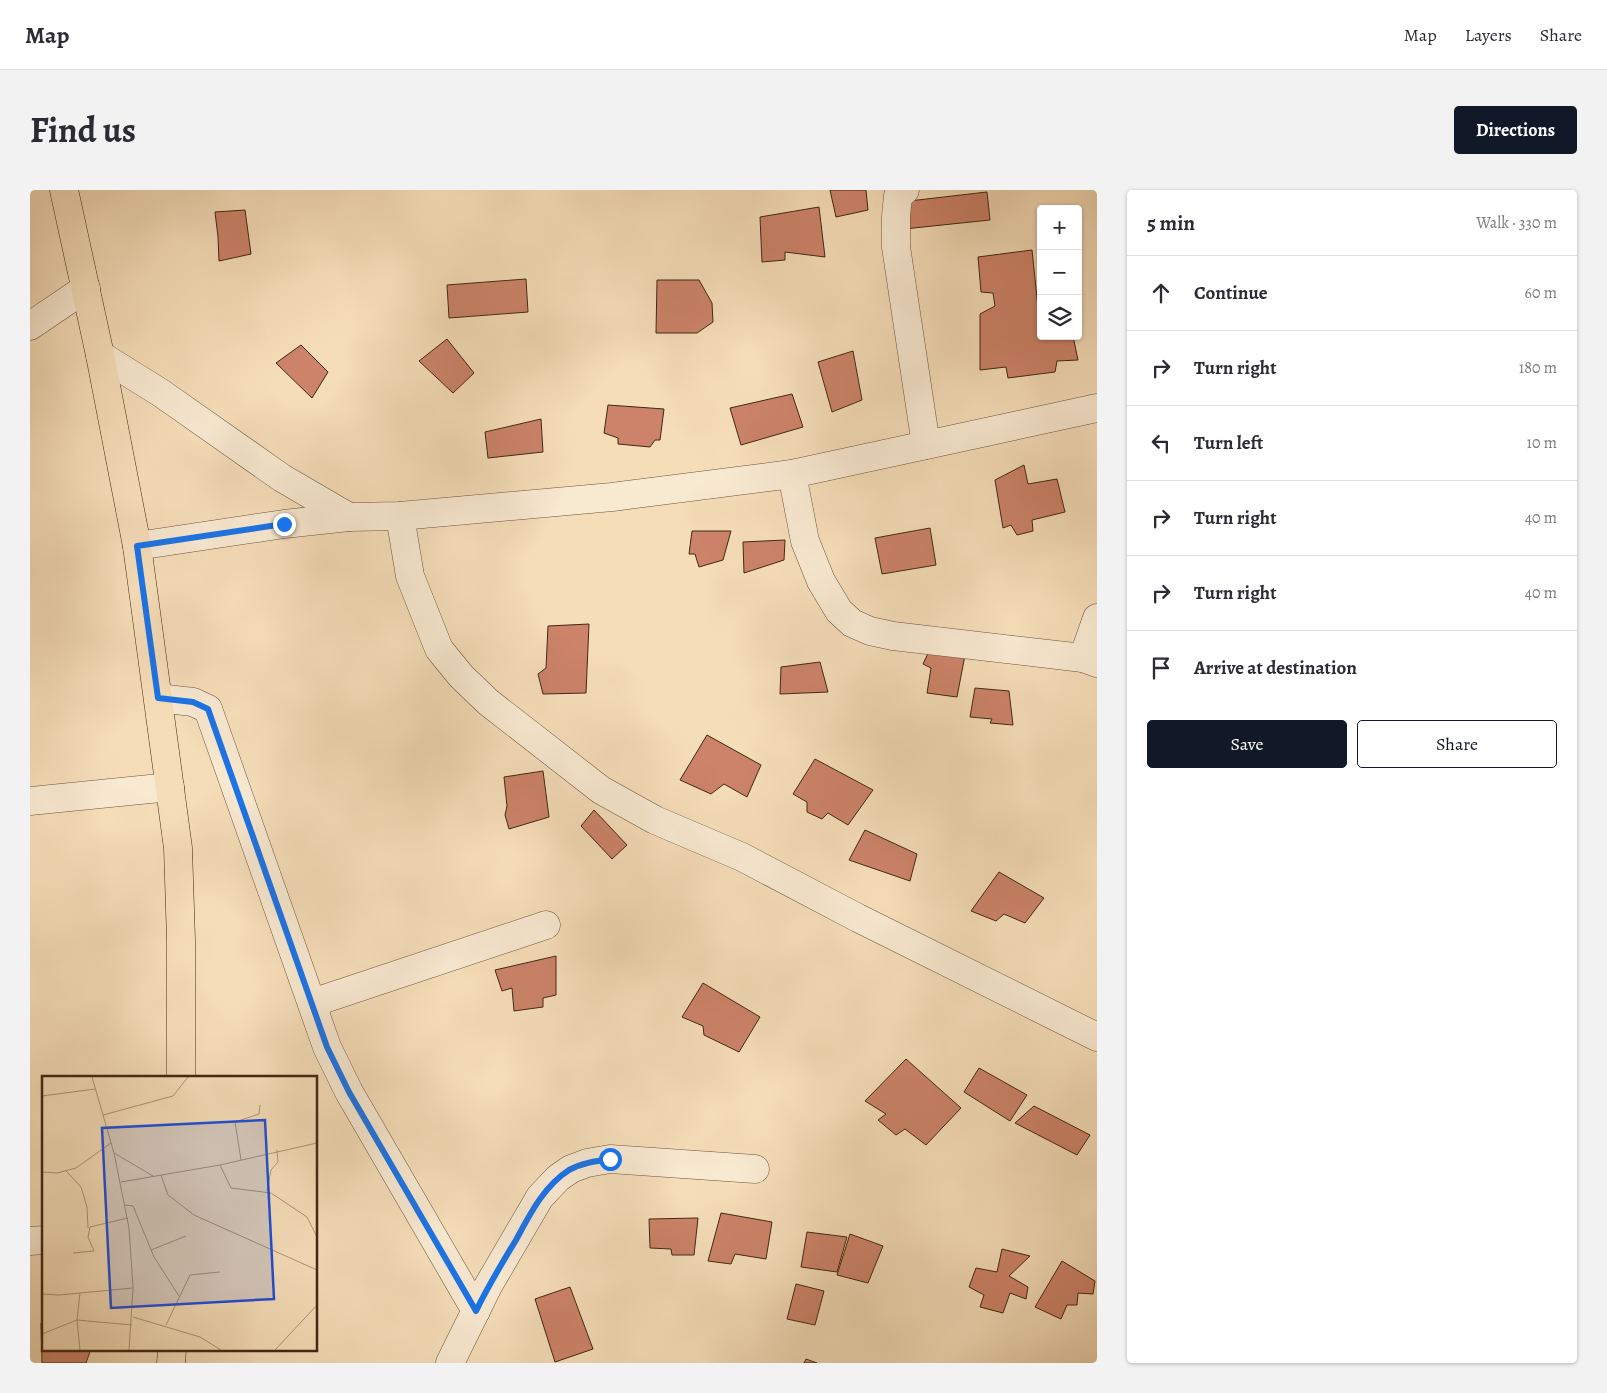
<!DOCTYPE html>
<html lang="en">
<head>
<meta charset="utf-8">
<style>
	body { margin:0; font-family:Alegreya,serif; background:#f2f2f3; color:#2b2b33 }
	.controls { position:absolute; right:15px; top:15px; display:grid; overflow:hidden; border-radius:5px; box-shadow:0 1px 4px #0004 }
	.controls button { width:45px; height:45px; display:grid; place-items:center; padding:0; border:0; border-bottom:1px solid #e1e1e2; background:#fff; color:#2b2b33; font:25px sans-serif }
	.stop { position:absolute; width:15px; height:15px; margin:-11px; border:4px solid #1a73e8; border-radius:50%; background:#fff }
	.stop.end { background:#1a73e8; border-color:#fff; box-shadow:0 1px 5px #0008 }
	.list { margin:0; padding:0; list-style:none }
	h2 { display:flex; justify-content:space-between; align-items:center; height:65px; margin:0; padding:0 20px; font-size:21px }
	h2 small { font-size:16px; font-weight:400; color:#7c7c81 }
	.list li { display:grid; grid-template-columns:32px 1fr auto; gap:15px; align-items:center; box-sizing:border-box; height:75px; padding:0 20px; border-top:1px solid #e1e1e2 }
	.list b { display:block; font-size:19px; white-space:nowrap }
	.list em { font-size:16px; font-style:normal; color:#7c7c81 }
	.actions { display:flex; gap:10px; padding:15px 20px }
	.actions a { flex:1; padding:11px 0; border:1px solid #111827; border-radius:5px; text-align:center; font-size:18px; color:#111827 }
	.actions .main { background:#111827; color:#fff }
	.icon { flex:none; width:28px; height:28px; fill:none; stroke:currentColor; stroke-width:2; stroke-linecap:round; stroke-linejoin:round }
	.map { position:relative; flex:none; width:1067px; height:1173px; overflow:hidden; border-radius:5px }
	header { display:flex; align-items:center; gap:30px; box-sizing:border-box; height:70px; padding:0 25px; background:#fff; border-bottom:1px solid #e1e1e2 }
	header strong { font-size:24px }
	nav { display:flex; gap:28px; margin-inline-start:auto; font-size:18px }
	.intro { display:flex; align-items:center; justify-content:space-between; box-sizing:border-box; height:120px; padding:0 30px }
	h1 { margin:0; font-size:35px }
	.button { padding:12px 22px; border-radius:5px; background:#111827; color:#fff; font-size:18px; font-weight:700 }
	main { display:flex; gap:30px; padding:0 30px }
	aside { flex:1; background:#fff; border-radius:5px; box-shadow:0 1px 4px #0004 }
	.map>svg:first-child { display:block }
	.building { fill:#cc8369; stroke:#402714 }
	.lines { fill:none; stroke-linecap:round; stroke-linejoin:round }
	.minor-casing { stroke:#6d543d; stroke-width:29 }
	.major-casing { stroke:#402714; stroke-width:29 }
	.minor { stroke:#f8e9d1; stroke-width:28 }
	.major { stroke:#f5ddb8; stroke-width:28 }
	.route { stroke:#1a73e8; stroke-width:6 }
	.inset-road { fill:none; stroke:#ad9476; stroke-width:1 }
	.view { fill:#1d4ed8; fill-opacity:0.15; stroke:#1d4ed8; stroke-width:2.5 }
	.inset-edge { fill:none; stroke:#402714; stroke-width:2.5 }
</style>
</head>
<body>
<header>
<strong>Map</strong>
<nav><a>Map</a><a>Layers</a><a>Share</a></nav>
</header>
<div class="intro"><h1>Find us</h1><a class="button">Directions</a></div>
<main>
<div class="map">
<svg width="1067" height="1173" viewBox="0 0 1067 1173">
	<rect width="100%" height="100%" fill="#f5ddb8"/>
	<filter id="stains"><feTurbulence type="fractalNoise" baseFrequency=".004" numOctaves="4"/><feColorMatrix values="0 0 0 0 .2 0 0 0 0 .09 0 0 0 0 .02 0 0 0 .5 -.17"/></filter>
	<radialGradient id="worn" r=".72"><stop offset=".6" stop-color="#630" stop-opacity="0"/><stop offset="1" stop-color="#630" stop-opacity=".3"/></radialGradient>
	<!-- building -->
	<g class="building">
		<path d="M800,0H836L838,20L806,27Z"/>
		<path d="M957,2L960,30L874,39L879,11Z"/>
		<path d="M789,17L795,67L755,62V70L732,72L730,27Z"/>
		<path d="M215,20L221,64L189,71L188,47L185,22Z"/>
		<path d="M1002,60L1011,146H1043L1048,170L1027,171L1025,182L978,188L976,177L950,180V124L965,116L963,103L951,102L948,67Z"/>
		<path d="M496,89L498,122L419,128L417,95Z"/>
		<path d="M627,90H669L682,113L683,132L667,143H626Z"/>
		<path d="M417,149L444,183L423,203L389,171Z"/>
		<path d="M271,155L298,182L282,208L246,173Z"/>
		<path d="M823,161L832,210L802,222L788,172Z"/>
		<path d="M762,204L773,237L711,255L700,218Z"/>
		<path d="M578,215L634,219L630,250H625L620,257L588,254V248L574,243Z"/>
		<path d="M511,229L513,262L458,268L455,242Z"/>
		<path d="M994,275L998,294L1027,289L1035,322L1002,330L1003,341L987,345L981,335L973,338L965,290Z"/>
		<path d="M900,338L906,375L852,384L845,348Z"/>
		<path d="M662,341H701L693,370L669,377L665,364H659Z"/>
		<path d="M755,350L754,370L714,383L713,352Z"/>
		<path d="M559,434L556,503L513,504L508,484L516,478L518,436Z"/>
		<path d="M900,459L935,465L927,507L897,503L901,478L893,474Z"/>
		<path d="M790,472L798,502L750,504L751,477Z"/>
		<path d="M945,498L979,501L983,535L960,533L962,529L940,527Z"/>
		<path d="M677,545L731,575L717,607L694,594L681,604L650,590Z"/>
		<path d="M785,569L843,600L818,635L798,623L792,629L777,622V612L763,604Z"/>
		<path d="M513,581L519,627L479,639L475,625L477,616L474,587Z"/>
		<path d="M564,620L597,655L582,669L551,636Z"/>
		<path d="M835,640L887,664L880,691L819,670Z"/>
		<path d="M969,682L1014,708L995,733L974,724L966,731L941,721Z"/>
		<path d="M526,766V805L513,808V817L484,821L482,798L472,801L465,780Z"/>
		<path d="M673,793L730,827L709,862L674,845L673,836L652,827Z"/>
		<path d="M876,869L931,918L896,955L875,939L866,945L848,930L856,924L835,911Z"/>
		<path d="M949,878L997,905L980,931L934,902Z"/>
		<path d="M1004,916L1060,945L1047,965L985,933Z"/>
		<path d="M691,1023L742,1032L736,1069L705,1064L701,1074L678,1071Z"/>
		<path d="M668,1028L664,1065H642L641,1059L620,1058L619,1029Z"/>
		<path d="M777,1042L817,1047L807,1082L771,1077Z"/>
		<path d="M820,1044L853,1056L838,1093L807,1085Z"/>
		<path d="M972,1059L1000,1066L979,1086L998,1097L996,1109L980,1103L973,1123L950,1117L954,1105L939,1097L946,1078L967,1082Z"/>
		<path d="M1032,1071L1065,1091L1063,1104L1048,1103L1047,1115H1037L1031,1129L1005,1117Z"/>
		<path d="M766,1094L794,1101L785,1135L757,1129Z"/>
		<path d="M540,1097L563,1159L525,1172L505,1109Z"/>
		<path d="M11,1133L14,1134V1159H61L56,1173H12Z"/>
		<path d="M776,1169L787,1173H774Z"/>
	</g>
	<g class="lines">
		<!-- minor casing -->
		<g class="minor-casing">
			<g id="minor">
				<path d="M875,0L868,6L866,26V57L896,255"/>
				<path d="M0,136L56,98"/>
				<path d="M70,165L131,203L252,288L319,327"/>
				<path d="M762,284L775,351L791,391L809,421L822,433L840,441L863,446L1053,468L1067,473"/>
				<path d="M370,326L380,386L409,459L431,486L458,512L571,600L625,630L712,667L828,728L1067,847"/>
				<path d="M107,356L254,334L319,327L370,326L582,307L762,284L1067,218"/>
				<path d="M1053,468L1067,428"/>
				<path d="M128,508L163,512L178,519L297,857L319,902L446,1121"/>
				<path d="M0,611L140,597"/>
				<path d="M282,813L516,735"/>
				<path d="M0,1051L14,1050"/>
				<path d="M420,1173L458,1096L510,1007L528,988L541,979L557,973L580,969L725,979"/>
			</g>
		</g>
		<!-- major casing -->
		<g class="major-casing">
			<g id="major">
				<path d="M34,0L70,165L107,356L148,658L151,750V887"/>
				<path d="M141,1173L142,1159"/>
			</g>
		</g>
		<!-- minor -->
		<use href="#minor" class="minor"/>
		<!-- major -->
		<use href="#major" class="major"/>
	</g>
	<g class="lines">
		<!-- route -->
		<path class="route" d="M254,334L107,356L128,508L163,512L178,519L297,857L319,902L446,1121C458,1096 472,1073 486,1050C500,1024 514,996 539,980C552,973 566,971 580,969"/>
	</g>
	<!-- overview -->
	<g transform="translate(12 886)">
		<rect width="275" height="275" fill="#f5ddb8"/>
		<path class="inset-road" d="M50,1L72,77L87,152L91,212L87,274M0,20L53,13M61,39L131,20L146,1M72,77L111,100M199,84L193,46L217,38L218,29M178,89L189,112L229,117L265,141L275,161M24,95L39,111L45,131L46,152M0,96L15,97L34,92L69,67M119,99L126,119L152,139L275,194M79,106L178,89L275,67M225,115L229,94L236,86L235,74M83,129L91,130L112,181L137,220M109,174L144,160M31,177L52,175L46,161L48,151L86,142M0,218L17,219L91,212M91,241L158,261L179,274M124,249L148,199L178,196M0,258L35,244L90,249M38,274L35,244L38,217M233,274L275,229"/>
		<path class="view" d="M223,44L232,223L69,232L60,52Z"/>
		<rect width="275" height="275" class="inset-edge"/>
	</g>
	<rect width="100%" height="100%" filter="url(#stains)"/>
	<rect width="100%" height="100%" fill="url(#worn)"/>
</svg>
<div class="controls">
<button>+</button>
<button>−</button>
<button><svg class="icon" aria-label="layers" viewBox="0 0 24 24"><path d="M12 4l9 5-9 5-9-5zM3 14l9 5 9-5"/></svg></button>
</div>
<div class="stop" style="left:580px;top:969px"></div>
<div class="stop end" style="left:254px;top:334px"></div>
</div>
<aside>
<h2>5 min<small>Walk · 330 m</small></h2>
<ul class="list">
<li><svg class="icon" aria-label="ahead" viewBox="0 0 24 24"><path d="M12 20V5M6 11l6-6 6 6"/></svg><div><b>Continue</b></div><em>60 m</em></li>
<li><svg class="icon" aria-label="right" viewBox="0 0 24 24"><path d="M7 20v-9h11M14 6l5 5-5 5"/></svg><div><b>Turn right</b></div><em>180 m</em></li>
<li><svg class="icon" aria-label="left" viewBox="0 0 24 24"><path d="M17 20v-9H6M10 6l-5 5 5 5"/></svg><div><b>Turn left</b></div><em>10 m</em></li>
<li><svg class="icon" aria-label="right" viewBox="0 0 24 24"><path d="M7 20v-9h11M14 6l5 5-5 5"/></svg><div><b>Turn right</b></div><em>40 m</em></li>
<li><svg class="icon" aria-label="right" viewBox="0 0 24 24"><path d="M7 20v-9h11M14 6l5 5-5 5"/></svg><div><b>Turn right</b></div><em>40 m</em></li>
<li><svg class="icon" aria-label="arrive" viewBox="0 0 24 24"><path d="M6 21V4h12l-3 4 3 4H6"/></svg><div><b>Arrive at destination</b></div></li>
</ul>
<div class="actions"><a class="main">Save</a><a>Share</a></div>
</aside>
</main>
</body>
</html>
